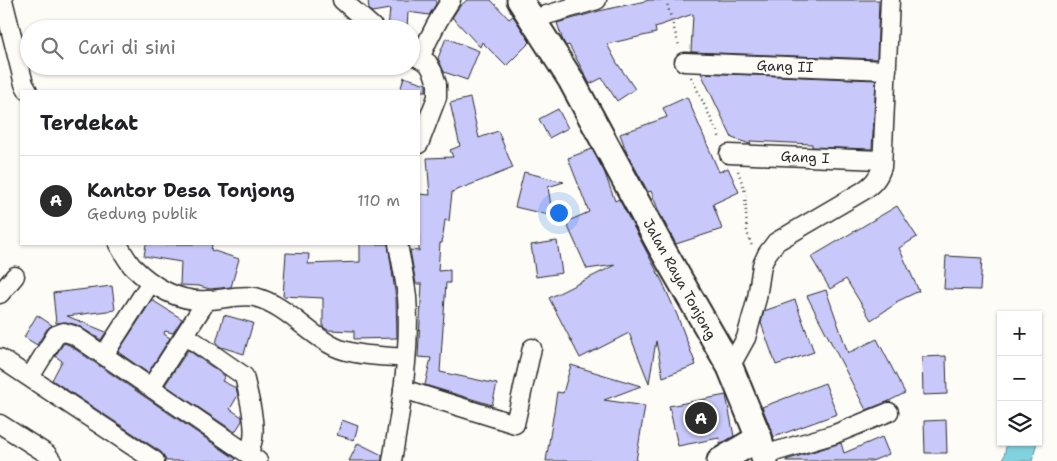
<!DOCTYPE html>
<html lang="id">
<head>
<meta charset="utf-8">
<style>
	body { margin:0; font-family:"Shantell Sans",sans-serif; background:#f6f6f6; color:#202124 }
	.controls { position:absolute; right:15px; bottom:15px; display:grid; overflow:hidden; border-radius:0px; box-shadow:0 1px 4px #0004 }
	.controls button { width:45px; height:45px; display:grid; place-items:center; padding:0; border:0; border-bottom:1px solid #e0e0e0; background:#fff; color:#202124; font:25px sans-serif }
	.you { position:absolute; left:558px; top:212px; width:18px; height:18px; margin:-12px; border:4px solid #fff; border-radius:50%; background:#1a73e8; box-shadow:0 0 0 8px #1a73e833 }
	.badge { display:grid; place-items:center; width:32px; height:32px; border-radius:50%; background:#2b2b2b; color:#fff; font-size:16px; font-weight:700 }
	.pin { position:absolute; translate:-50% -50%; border:2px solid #fff; box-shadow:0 1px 5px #0006 }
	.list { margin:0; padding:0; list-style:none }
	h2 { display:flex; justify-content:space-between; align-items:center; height:65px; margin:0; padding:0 20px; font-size:21px }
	h2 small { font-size:16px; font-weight:400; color:#757577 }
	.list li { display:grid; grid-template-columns:32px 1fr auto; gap:15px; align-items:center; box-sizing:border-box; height:90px; padding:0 20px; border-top:1px solid #e0e0e0 }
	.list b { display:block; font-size:19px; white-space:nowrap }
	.list p { margin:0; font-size:16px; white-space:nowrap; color:#757577 }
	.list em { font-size:16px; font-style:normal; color:#757577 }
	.icon { flex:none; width:28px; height:28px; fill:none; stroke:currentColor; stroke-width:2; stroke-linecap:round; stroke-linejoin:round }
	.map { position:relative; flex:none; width:1057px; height:461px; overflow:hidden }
	.search { position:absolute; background:#fff; box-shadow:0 1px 4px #0004; left:20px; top:20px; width:400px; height:55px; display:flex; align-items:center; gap:12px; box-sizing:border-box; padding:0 18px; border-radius:28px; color:#757577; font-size:19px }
	.panel { position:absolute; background:#fff; box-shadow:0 1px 4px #0004; left:20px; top:90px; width:400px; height:155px; border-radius:0px }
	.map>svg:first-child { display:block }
	.water { fill:#82d1de; stroke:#5f8f96 }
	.building { fill:#c8c8fa; stroke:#2b2b2b }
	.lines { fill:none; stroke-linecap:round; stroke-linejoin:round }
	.street-casing { stroke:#2b2b2b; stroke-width:21 }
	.secondary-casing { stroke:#2b2b2b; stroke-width:29 }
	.path { stroke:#2b2b2b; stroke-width:2.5; stroke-dasharray:1 4; stroke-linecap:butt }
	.street { stroke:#fdfcf7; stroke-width:18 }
	.secondary { stroke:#fdfcf7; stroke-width:25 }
	.labels { text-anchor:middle; stroke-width:5; stroke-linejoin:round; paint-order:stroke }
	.street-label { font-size:14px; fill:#2b2b2b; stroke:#fdfcf7 }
</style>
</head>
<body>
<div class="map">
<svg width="1057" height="461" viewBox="0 0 1057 461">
	<rect width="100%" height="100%" fill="#fdfcf7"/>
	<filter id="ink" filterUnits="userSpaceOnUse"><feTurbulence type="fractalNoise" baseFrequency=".02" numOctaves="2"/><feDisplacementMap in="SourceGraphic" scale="10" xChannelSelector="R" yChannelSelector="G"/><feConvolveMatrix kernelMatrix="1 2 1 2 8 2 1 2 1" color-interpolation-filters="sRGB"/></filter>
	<g filter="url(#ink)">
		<!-- water -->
		<path class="water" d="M1007,442H1037L1032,461H1003Z"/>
		<!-- building -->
		<g class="building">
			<path d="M368,0H436V4L429,15L408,12L407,29L388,28L390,9L372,12L369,10Z"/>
			<path d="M467,0H491L509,19L513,16L530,42L506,66L482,42L480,47L454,19L452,18L459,7Z"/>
			<path d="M650,0H879L877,59L691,52L693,14L655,27L656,33L607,44L617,63L635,89L617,101L602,78L590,84L569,45L566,46L563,41L557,23L599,11Z"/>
			<path d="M446,38L479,51L467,80L444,72L438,58Z"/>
			<path d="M701,73L876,80L872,149L812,147V144L750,141L751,144H750L732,138Z"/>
			<path d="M404,77L426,84V91H400Z"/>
			<path d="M687,97L719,172L728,168L739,192L713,204L722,229L676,244L659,212L651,191L648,192L627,153L620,134L667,117L663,108Z"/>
			<path d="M470,98L479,138L498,131L513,168L452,192L449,221L445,220L442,243H440L438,271L450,270V283H446L440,372L497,384L492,405L425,385L431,358L418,357L422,284H416L410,250L419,251V194L430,195L427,158L453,157L450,150L460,146L450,103Z"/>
			<path d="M558,109L568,128L549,138L539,119Z"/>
			<path d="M592,149L604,171L615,201L619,199L662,281L677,315L696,365L663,377L656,341L649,383L629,333L580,358L549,298L615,265L587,269L566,222L589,212L568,158Z"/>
			<path d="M524,172L564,182L548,187L551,206L549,215L515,207Z"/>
			<path d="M897,206L917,237L899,248L919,291L896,302L897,303L871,320L846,279L830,289L811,257Z"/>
			<path d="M557,241L562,273L536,277L531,245Z"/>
			<path d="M146,244H212L211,250L239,259L231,287L210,289L199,286L180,285L181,262L144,256Z"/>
			<path d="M360,244H388L396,298L397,338L354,339V331L328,330L323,327V298L283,296L286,253L309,254L308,264L360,262Z"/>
			<path d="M946,256L982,258L980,290L944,289Z"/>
			<path d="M112,286L115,310L67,316L106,332L101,340L77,325L66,322L56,323L53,293Z"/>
			<path d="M826,290L848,353L877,339L905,393L887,402L866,410L807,296Z"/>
			<path d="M152,300L182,319L173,333L165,331L164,334L170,338L148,373L118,352Z"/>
			<path d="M795,300L814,352L776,365L761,323L764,311Z"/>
			<path d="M37,315L52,325L47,329L37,345L24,337Z"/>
			<path d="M224,315L253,323L244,354L221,347L216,343Z"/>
			<path d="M64,343L69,345L236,459L234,461H166L164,456L161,452L52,380L62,361L55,356Z"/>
			<path d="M188,350L225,376L222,381L236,388L238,395L230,409L242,417V421L235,432L165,385Z"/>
			<path d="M946,356L947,394L923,395L922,357Z"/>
			<path d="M571,365L641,386L604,400L645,406L636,461H546L557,392L563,393Z"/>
			<path d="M825,383L837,414L774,437L762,407Z"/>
			<path d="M726,395L734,436L724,442L720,443L719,438L678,446L669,406Z"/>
			<path d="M342,420L358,426L354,440L337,435Z"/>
			<path d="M946,420L947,453H925L924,421Z"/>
			<path d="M882,437L889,454L872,461H786V460L841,443L844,453Z"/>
			<path d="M358,443L382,455V461H349Z"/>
		</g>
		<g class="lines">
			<!-- street casing -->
			<g class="street-casing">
				<g id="street">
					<path d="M3,0L24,84L28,91"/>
					<path d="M342,0L375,29"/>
					<path d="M533,19L597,0"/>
					<path d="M411,54L428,63L433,72L437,84V97L419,144"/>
					<path d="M420,58C429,37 438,19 451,0"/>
					<path d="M684,62L887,70"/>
					<path d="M729,154L881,160"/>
					<path d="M118,244C122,251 127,260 132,266C153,287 179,303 210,300C223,299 242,294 255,297C288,306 306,333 335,347C354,356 385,356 406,358"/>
					<path d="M0,294L15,276"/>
					<path d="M185,335L244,376C248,393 256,422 253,439C252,444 250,449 249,454"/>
					<path d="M104,355L151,282"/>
					<path d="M0,358L155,461"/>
					<path d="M730,367L746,338L757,298L762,265L767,254L776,242L863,191C873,184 878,179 882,167L890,0"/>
					<path d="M30,377L56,335L64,332L74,335L258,461"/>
					<path d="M151,387L207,300"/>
					<path d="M403,389L515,424L532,348"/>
					<path d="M0,424L47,454L52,461"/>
					<path d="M764,455L835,434L889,412"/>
					<path d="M392,461C401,408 411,350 407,297C405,279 401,261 398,244"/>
				</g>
			</g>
			<!-- secondary casing -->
			<g class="secondary-casing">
				<g id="secondary">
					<path d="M520,0L571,80L661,247L730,367L759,438L765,461"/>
					<path d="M720,461L759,438"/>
				</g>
			</g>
			<!-- path -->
			<g class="path">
				<path d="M666,0L679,46"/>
				<path d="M691,77L721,140"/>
				<path d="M738,171L745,192L747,232L752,246"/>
			</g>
			<!-- street -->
			<use href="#street" class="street"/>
			<!-- secondary -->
			<use href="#secondary" class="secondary"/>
		</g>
	</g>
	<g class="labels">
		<!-- street labels -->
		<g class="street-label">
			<text transform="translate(785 66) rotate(2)" y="5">Gang II</text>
			<text transform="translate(805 157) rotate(3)" y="5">Gang I</text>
			<text transform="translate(680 279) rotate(61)" y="5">Jalan Raya Tonjong</text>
		</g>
	</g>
</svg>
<div class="controls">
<button>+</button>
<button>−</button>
<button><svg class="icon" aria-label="layers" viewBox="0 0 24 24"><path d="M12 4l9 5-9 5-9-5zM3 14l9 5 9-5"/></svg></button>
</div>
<div class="you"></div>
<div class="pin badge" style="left:701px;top:418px">A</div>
<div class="search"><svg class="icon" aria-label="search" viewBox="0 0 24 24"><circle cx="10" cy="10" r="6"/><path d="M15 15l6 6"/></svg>Cari di sini</div>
<section class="panel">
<h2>Terdekat<small></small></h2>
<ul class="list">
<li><span class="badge">A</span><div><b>Kantor Desa Tonjong</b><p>Gedung publik</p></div><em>110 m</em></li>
</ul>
</section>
</div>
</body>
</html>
